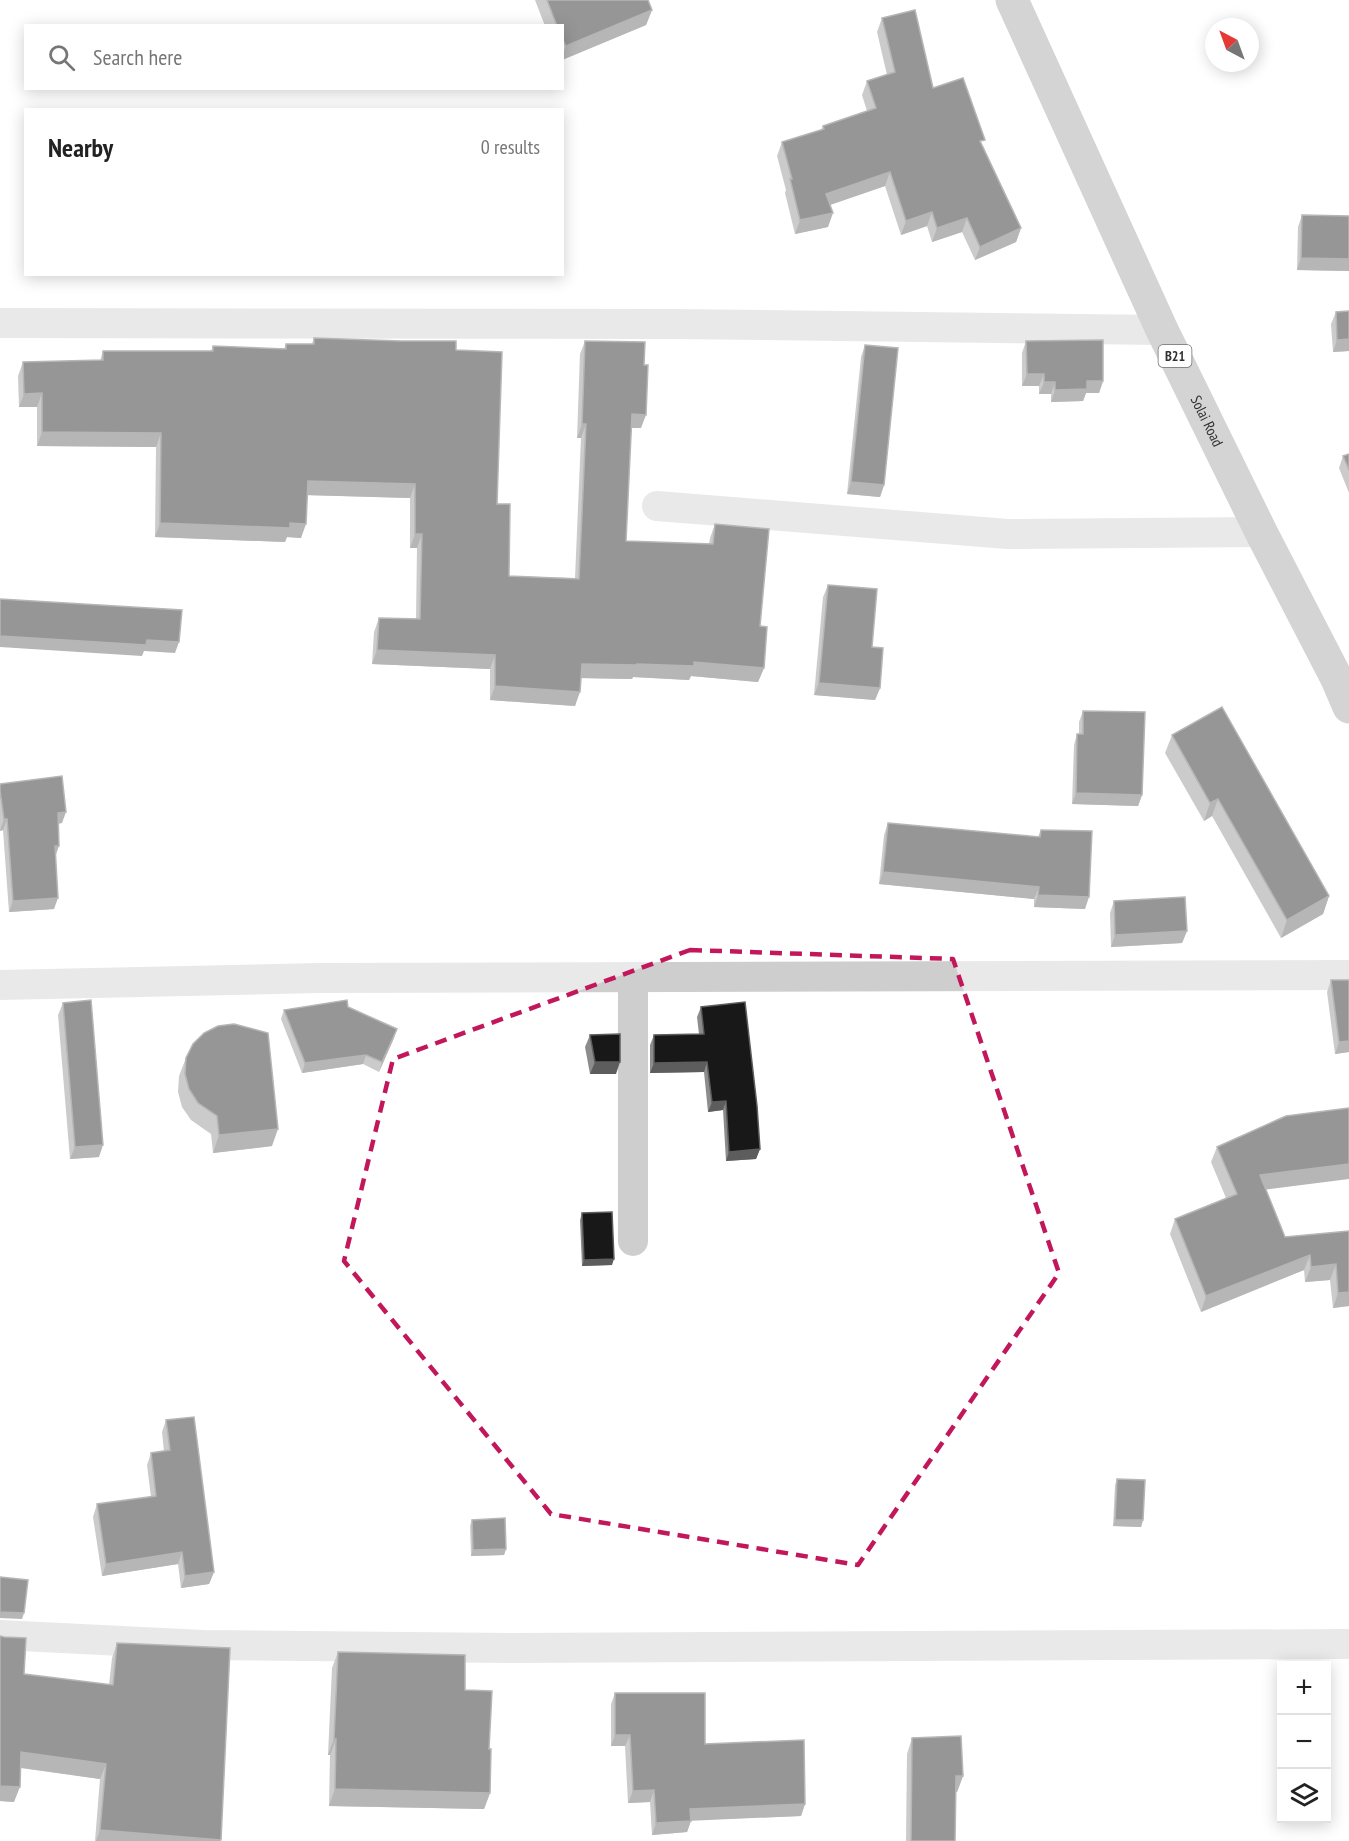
<!DOCTYPE html>
<html lang="en">
<head>
<meta charset="utf-8">
<style>
	body { margin:0; font-family:"PT Sans Narrow",sans-serif; background:#f2f2f2; color:#222 }
	.controls { position:absolute; right:18px; bottom:18px; display:grid; overflow:hidden; border-radius:0px; box-shadow:0 3px 15px #0003 }
	.controls button { width:54px; height:54px; display:grid; place-items:center; padding:0; border:0; border-bottom:2px solid #e0e0e0; background:#fff; color:#222; font:30px sans-serif }
	.compass { position:absolute; left:1205px; top:18px; width:54px; height:54px; border-radius:50%; background:#fff; box-shadow:0 3px 15px #0003; rotate:319deg }
	.list { margin:0; padding:0; list-style:none }
	h2 { display:flex; justify-content:space-between; align-items:center; height:78px; margin:0; padding:0 24px; font-size:26px }
	h2 small { font-size:20px; font-weight:400; color:#767676 }
	.icon { flex:none; width:33px; height:33px; fill:none; stroke:currentColor; stroke-width:2; stroke-linecap:round; stroke-linejoin:round }
	.map { position:relative; flex:none; width:1349px; height:1841px; overflow:hidden }
	.search { position:absolute; background:#fff; box-shadow:0 3px 15px #0003; left:24px; top:24px; width:540px; height:66px; display:flex; align-items:center; gap:15px; box-sizing:border-box; padding:0 21px; border-radius:0px; color:#767676; font-size:22px }
	.panel { position:absolute; background:#fff; box-shadow:0 3px 15px #0003; left:24px; top:108px; width:540px; height:168px; border-radius:0px }
	.map>svg:first-child { display:block }
	.lines { fill:none; stroke-linecap:round; stroke-linejoin:round }
	.minor { stroke:#cecece; stroke-width:30 }
	.trunk { stroke:#a0a0a0; stroke-width:33 }
	.wall { fill:#8c8c8c }
	.shaded-wall { fill:#5d5d5d }
	.building { fill:#181818; stroke:#5d5d5d; stroke-width:1.5 }
	.marked { fill:none; stroke:#c2185b; stroke-width:4.5; stroke-dasharray:12 8; stroke-linejoin:round }
	.labels { text-anchor:middle; stroke-width:6; stroke-linejoin:round; paint-order:stroke }
	.shield { fill:#fff; stroke:#6f6f6f; stroke-width:1.5 }
	.shield-label { font-size:14px; font-weight:bold; fill:#313131 }
	.street-label { font-size:15px; fill:#313131; stroke:#fff }
</style>
</head>
<body>
<div class="map">
<svg width="1349" height="1841" viewBox="0 0 1349 1841">
	<rect width="100%" height="100%" fill="#fff"/>
	<g class="lines">
		<!-- minor -->
		<g class="minor">
			<path d="M0,323L674,324L1162,330"/>
			<path d="M657,506L1008,534L1261,532"/>
			<path d="M633,977V1241"/>
			<path d="M0,985L319,978L1349,975"/>
			<path d="M0,1635L203,1645L512,1648L1349,1644"/>
		</g>
		<!-- trunk -->
		<path class="trunk" id="s1" d="M1012,0L1162,330L1261,532L1337,679L1349,707"/>
	</g>
	<!-- wall -->
	<g class="wall">
		<path d="M535,0H648L652,10L646,25L562,60V26H545Z"/>
		<path d="M882,18L933,88L983,146L1021,228L1016,242L975,260L962,232L932,242L927,226L901,235L885,186L830,205L828,227L795,234L785,193L786,190L777,156L782,142L821,130L823,126L867,111L862,95L867,81L887,75L877,32Z"/>
		<path d="M1302,215L1349,216V271L1297,270L1298,227Z"/>
		<path d="M1349,311V351L1333,352L1331,324L1336,312Z"/>
		<path d="M314,338L456,350L497,504L509,576L575,578L581,438H577L580,354L585,341L641,428H631L626,541L709,544L710,538L715,524L760,626L764,668L758,682L691,676L689,680L633,677L632,679L581,678L575,706L490,700V669L372,664L374,632L379,618L416,619L417,548H410V498L307,495L301,538L287,537L285,542L155,537L156,447L37,446V407H19L18,376L23,362L100,361L103,351H211L213,346L284,349L286,344H312Z"/>
		<path d="M1026,341L1103,381L1099,393H1086L1083,401L1051,402V394H1039V386H1022V353Z"/>
		<path d="M865,345L884,485L880,497L847,494L861,357Z"/>
		<path d="M1349,454V493L1339,468L1343,456Z"/>
		<path d="M828,585L880,688L875,700L814,695L823,597Z"/>
		<path d="M1083,711L1142,795L1138,806L1072,804L1074,745L1077,734H1079V722Z"/>
		<path d="M1172,735L1329,896L1323,914L1281,938L1212,816L1204,821L1165,753Z"/>
		<path d="M0,784L62,823L58,824L56,856L54,909L9,912L3,830L0,831Z"/>
		<path d="M888,823L1038,837L1041,830L1085,909L1034,907V899L879,884L884,835Z"/>
		<path d="M1114,901L1187,931L1182,943L1111,947L1110,913Z"/>
		<path d="M1331,980L1349,1052L1335,1054L1327,992Z"/>
		<path d="M63,1003L99,1157L70,1159L58,1015Z"/>
		<path d="M348,1007L394,1038L379,1072L363,1064L302,1073L281,1019L284,1010Z"/>
		<path d="M701,1007L760,1149L756,1159L726,1161L723,1110L708,1112L704,1072L650,1073V1045L654,1035L699,1034L697,1017Z"/>
		<path d="M590,1035L616,1074H590L585,1047Z"/>
		<path d="M186,1058L272,1146L213,1153L211,1134L191,1120L182,1107L178,1092L179,1076Z"/>
		<path d="M1217,1147L1266,1189L1285,1237L1349,1231V1306L1333,1308L1330,1280L1305,1282L1304,1270L1201,1312L1170,1234L1175,1219L1226,1198L1211,1162Z"/>
		<path d="M582,1213L612,1265L582,1266L580,1220Z"/>
		<path d="M166,1420L214,1572L209,1584L181,1588L178,1564L102,1576L93,1517L97,1504L151,1497L147,1465L151,1453L164,1451L162,1432Z"/>
		<path d="M1117,1479L1143,1520L1141,1527L1113,1526L1115,1485Z"/>
		<path d="M472,1520L506,1549L504,1555L471,1556L470,1526Z"/>
		<path d="M0,1636L24,1674L109,1685L112,1658L117,1643L220,1841H95L100,1779L20,1768L14,1802L0,1801Z"/>
		<path d="M338,1652L465,1690L489,1749L490,1793L484,1809L329,1806L330,1755H328L332,1668Z"/>
		<path d="M615,1693L705,1744L805,1804L801,1816L691,1820L687,1832L652,1835L650,1802L628,1803L625,1746H611V1704Z"/>
		<path d="M912,1738L963,1776L957,1792H956L955,1841H906L907,1754Z"/>
	</g>
	<!-- shaded-wall -->
	<g class="shaded-wall">
		<path d="M652,10L646,25L562,60V56L566,46Z"/>
		<path d="M890,172L885,186L821,208L826,194Z"/>
		<path d="M932,212L927,226L901,235L906,221Z"/>
		<path d="M833,213L828,227L795,234L800,220Z"/>
		<path d="M967,218L962,232L932,242L937,228Z"/>
		<path d="M1021,228L1016,242L975,260L980,247Z"/>
		<path d="M1301,258L1349,259V271L1297,270Z"/>
		<path d="M1349,339V351L1333,352L1337,340Z"/>
		<path d="M1027,374H1044L1039,386H1022Z"/>
		<path d="M1087,381H1103L1099,393H1086L1083,401L1051,402L1055,390Z"/>
		<path d="M1044,382H1055L1051,394H1039Z"/>
		<path d="M42,393L37,407H19L24,394Z"/>
		<path d="M632,414L646,415L641,428H627Z"/>
		<path d="M582,424H586L581,438H577Z"/>
		<path d="M42,432L161,433L156,447L37,446Z"/>
		<path d="M308,481L415,484L410,498L303,495Z"/>
		<path d="M851,482L884,485L880,497L847,494Z"/>
		<path d="M160,523H290L306,524L301,538L287,537L285,542L155,537Z"/>
		<path d="M415,534H422L417,548H410Z"/>
		<path d="M0,636L147,640L179,642L175,653L144,651L142,656L0,647Z"/>
		<path d="M377,650L495,655L490,669L372,664Z"/>
		<path d="M694,662L764,668L758,682L691,676L689,680L633,677L632,679L577,678L582,664Z"/>
		<path d="M819,683L880,688L875,700L814,695Z"/>
		<path d="M495,686L580,692L575,706L490,700Z"/>
		<path d="M1076,793L1142,795L1138,806L1072,804Z"/>
		<path d="M1218,799L1212,816L1204,821L1210,803Z"/>
		<path d="M66,812L62,823L53,824L58,813Z"/>
		<path d="M4,819H7L3,830L0,831Z"/>
		<path d="M55,846H59L55,857Z"/>
		<path d="M883,872L1039,887L1034,899L879,884Z"/>
		<path d="M1038,895L1089,897L1085,909L1034,907Z"/>
		<path d="M1329,896L1323,914L1281,938L1287,920Z"/>
		<path d="M58,898L54,909L9,912L13,901Z"/>
		<path d="M1187,931L1182,943L1111,947L1115,935Z"/>
		<path d="M397,1029L394,1038L379,1072L382,1062Z"/>
		<path d="M1349,1041V1052L1335,1054L1339,1042Z"/>
		<path d="M366,1055L363,1064L302,1073L305,1063Z"/>
		<path d="M595,1062H620L616,1074H590Z"/>
		<path d="M707,1062L704,1072L650,1073L654,1063Z"/>
		<path d="M726,1101L723,1110L708,1112L712,1102Z"/>
		<path d="M278,1129L272,1146L213,1153L219,1135Z"/>
		<path d="M103,1145L99,1157L70,1159L75,1147Z"/>
		<path d="M760,1149L756,1159L726,1161L729,1152Z"/>
		<path d="M1349,1164V1179L1255,1191L1260,1175Z"/>
		<path d="M1310,1255L1304,1270L1201,1312L1206,1296Z"/>
		<path d="M614,1259L612,1265L582,1266L584,1260Z"/>
		<path d="M1336,1264L1330,1280L1305,1282L1311,1267Z"/>
		<path d="M1349,1292V1306L1333,1308L1338,1293Z"/>
		<path d="M1115,1520H1143L1141,1527L1113,1526Z"/>
		<path d="M506,1549L504,1555L471,1556L473,1550Z"/>
		<path d="M182,1552L178,1564L102,1576L106,1564Z"/>
		<path d="M214,1572L209,1584L181,1588L185,1576Z"/>
		<path d="M0,1612H2L24,1613L22,1619L0,1618Z"/>
		<path d="M615,1735H630L625,1746H611Z"/>
		<path d="M334,1739H336L330,1755H328Z"/>
		<path d="M21,1752L106,1764L100,1779L16,1767Z"/>
		<path d="M956,1776H963L957,1792H951Z"/>
		<path d="M0,1786L20,1787L14,1802L0,1801Z"/>
		<path d="M335,1789L490,1793L484,1809L329,1806Z"/>
		<path d="M654,1790L650,1802L628,1803L633,1791Z"/>
		<path d="M805,1804L801,1816L686,1821L690,1809Z"/>
		<path d="M691,1821L687,1832L652,1835L656,1823Z"/>
		<path d="M100,1830L221,1840L220,1841H96Z"/>
	</g>
	<!-- building -->
	<g class="building">
		<path d="M547,0H648L652,10L566,46L562,38V26H557Z"/>
		<path d="M915,10L933,88L963,78L985,140L980,141L1021,228L980,247L967,218L937,228L932,212L906,221L890,172L826,194L833,213L800,220L790,179H792L782,142L824,129L823,126L876,108L867,81L895,72L882,18Z"/>
		<path d="M1302,215L1349,216V259L1301,258Z"/>
		<path d="M1349,311V339L1337,340L1336,312Z"/>
		<path d="M314,338L401,341H456V350L502,352L497,504H510L509,576L579,579L586,424H582L585,341L645,342L644,365H648L646,415L632,414L626,541L713,544L715,524L769,529L760,626L767,627L764,668L694,662V666L637,664V665L582,664L580,692L495,686V655L377,650L379,618L420,619L422,534H415V484L308,481L306,524L290,523V528L160,523L161,433L42,432V393L24,394L23,362L103,360V351H213V346L286,349V344H314Z"/>
		<path d="M1103,340V381H1087V389L1055,390V382H1044V374H1027L1026,341Z"/>
		<path d="M865,345L898,348L884,485L851,482Z"/>
		<path d="M1349,454V470L1343,456Z"/>
		<path d="M828,585L877,589L872,647L883,648L880,688L819,683Z"/>
		<path d="M0,599L182,610L179,642L147,640L146,645L0,636Z"/>
		<path d="M1222,707L1329,896L1287,920L1218,799L1210,803L1172,735Z"/>
		<path d="M1083,711L1145,712L1142,795L1076,793L1077,734H1083Z"/>
		<path d="M62,776L66,812L58,813L59,846H55L58,898L13,901L7,819H4L0,791V784Z"/>
		<path d="M888,823L1040,837L1041,830L1092,831L1089,897L1038,895L1039,887L883,872Z"/>
		<path d="M1185,897L1187,931L1115,935L1114,901Z"/>
		<path d="M1331,980H1349V1041L1339,1042Z"/>
		<path d="M91,1000L103,1145L75,1147L63,1003Z"/>
		<path d="M347,1000L348,1007L397,1029L382,1062L366,1055L305,1063L284,1010Z"/>
		<path d="M745,1002L757,1106L760,1149L729,1152L726,1101L712,1102L707,1062L654,1063V1035L704,1034L701,1007Z"/>
		<path d="M234,1024L268,1033L278,1129L219,1135L217,1116L198,1103L189,1089L185,1074L186,1058L193,1044L204,1033L218,1026Z"/>
		<path d="M620,1034V1062H595L590,1035Z"/>
		<path d="M1349,1108V1164L1260,1175L1285,1237L1349,1231V1292L1338,1293L1336,1264L1311,1267L1310,1255L1206,1296L1175,1219L1237,1194L1217,1147L1286,1116Z"/>
		<path d="M612,1212L614,1259L584,1260L582,1213Z"/>
		<path d="M194,1417L214,1572L185,1576L182,1552L106,1564L97,1504L156,1496L151,1453L170,1450L166,1420Z"/>
		<path d="M1117,1479L1145,1480L1143,1520H1115Z"/>
		<path d="M505,1518L506,1549L473,1550L472,1520Z"/>
		<path d="M0,1577L28,1580L24,1613L0,1612Z"/>
		<path d="M0,1636L4,1637L26,1638L24,1674L113,1685L117,1643L230,1648L221,1840L100,1830L106,1764L21,1752L20,1787L0,1786Z"/>
		<path d="M338,1652L465,1655V1690L492,1691L489,1749H491L490,1793L335,1789L336,1739H334Z"/>
		<path d="M615,1693H705V1744L804,1740L805,1804L690,1809L691,1821L656,1823L654,1790L633,1791L630,1735H615Z"/>
		<path d="M961,1736L963,1776H956L955,1841H911L912,1738Z"/>
	</g>
	<!-- marked area -->
	<path d="M0 0H1349V1841H0ZM690,950L953,959L1059,1273L858,1565L551,1514L344,1261L393,1059Z" fill="#fff" fill-opacity=".55" fill-rule="evenodd"/>
	<path class="marked" d="M690,950L953,959L1059,1273L858,1565L551,1514L344,1261L393,1059Z"/>
	<g class="labels">
		<!-- shield labels -->
		<rect class="shield" x="1158.5" y="345" width="33" height="22" rx="4.5"/>
		<g class="shield-label">
			<text x="1175" y="361">B21</text>
		</g>
		<!-- street labels -->
		<g class="street-label">
			<text dy="5" stroke="none"><textPath href="#s1" startOffset="464">Solai Road</textPath></text>
		</g>
	</g>
</svg>
<div class="controls">
<button>+</button>
<button>−</button>
<button><svg class="icon" aria-label="layers" viewBox="0 0 24 24"><path d="M12 4l9 5-9 5-9-5zM3 14l9 5 9-5"/></svg></button>
</div>
<svg class="compass" viewBox="-18 -18 36 36"><path d="M0-13l5 13h-10z" fill="#e53935"/><path d="M0 13l5-13h-10z" fill="#767676"/></svg>
<div class="search"><svg class="icon" aria-label="search" viewBox="0 0 24 24"><circle cx="10" cy="10" r="6"/><path d="M15 15l6 6"/></svg>Search here</div>
<section class="panel">
<h2>Nearby<small>0 results</small></h2>
<ul class="list">
</ul>
</section>
</div>
</body>
</html>
